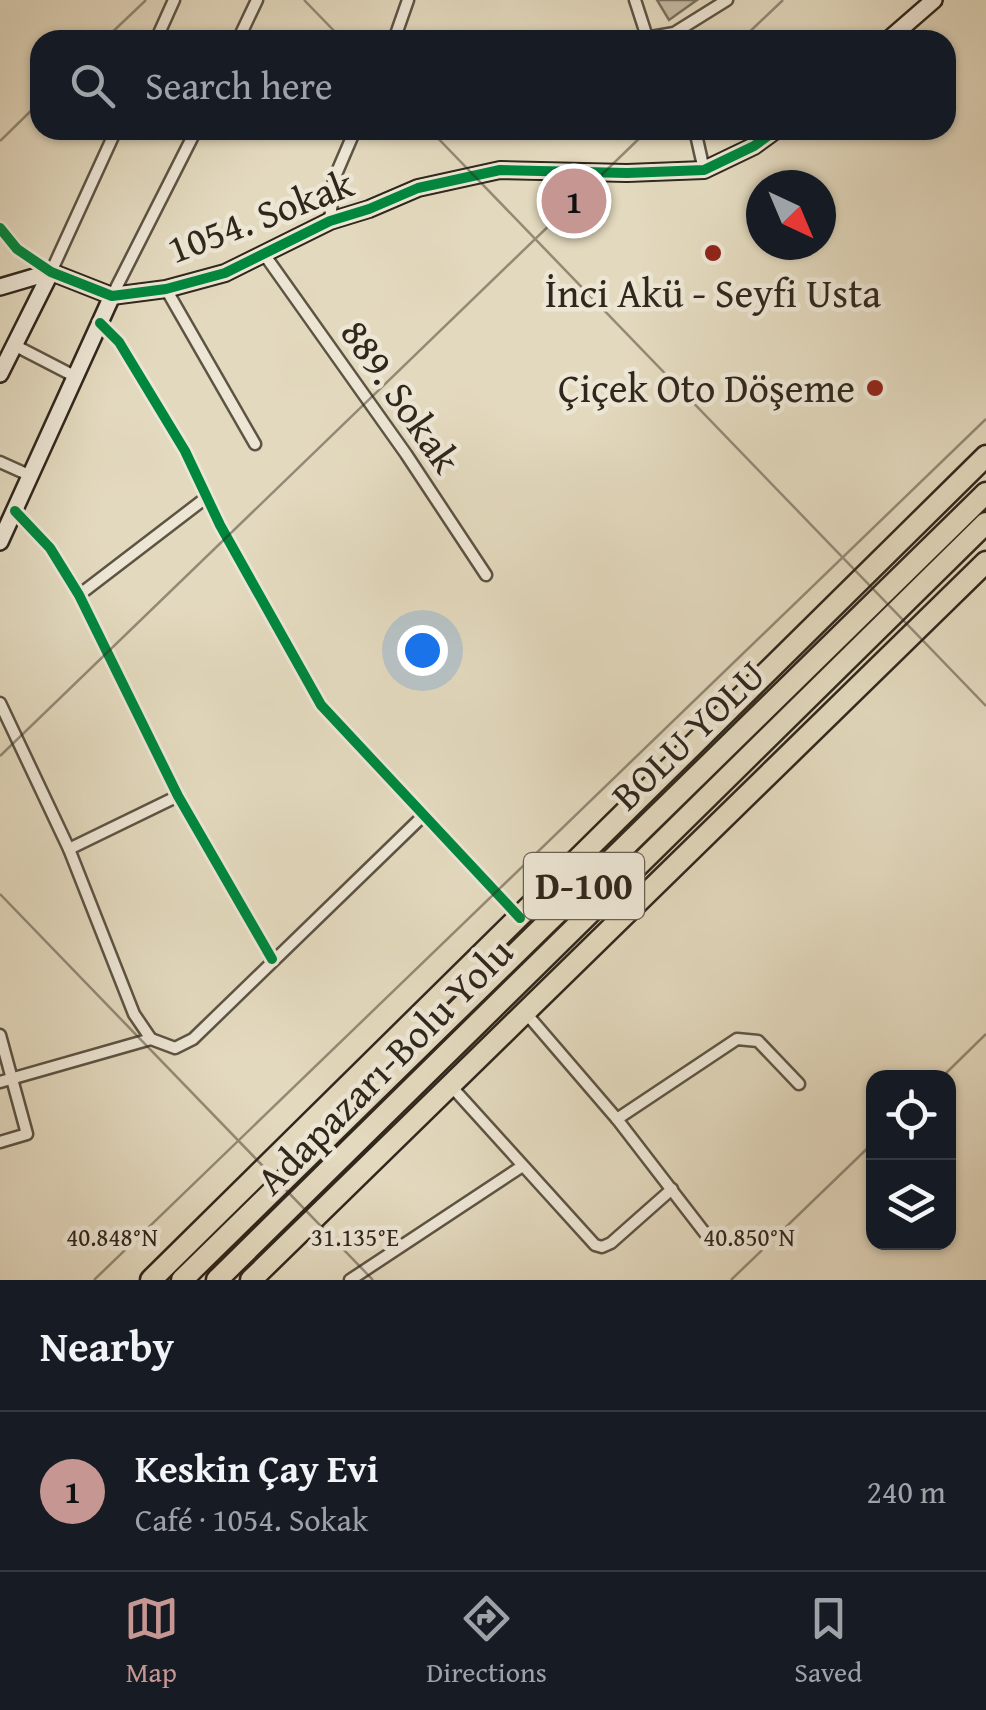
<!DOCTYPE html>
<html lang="en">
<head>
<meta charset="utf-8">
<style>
	body { margin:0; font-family:"Gentium Book Plus",serif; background:#242831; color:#f1f3f6 }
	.controls { position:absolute; right:30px; bottom:30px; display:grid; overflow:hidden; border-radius:20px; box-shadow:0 2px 8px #0004 }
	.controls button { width:90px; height:90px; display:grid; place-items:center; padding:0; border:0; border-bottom:2px solid #363941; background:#171b24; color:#f1f3f6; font:50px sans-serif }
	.compass { position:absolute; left:746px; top:170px; width:90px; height:90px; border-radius:50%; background:#171b24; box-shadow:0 2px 8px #0004; rotate:136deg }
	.you { position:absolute; left:422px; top:650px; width:35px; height:35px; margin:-25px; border:8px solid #fff; border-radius:50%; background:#1a73e8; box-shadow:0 0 0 15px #1a73e833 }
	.badge { display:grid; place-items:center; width:65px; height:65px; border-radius:50%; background:#c59692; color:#111; font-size:32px; font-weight:700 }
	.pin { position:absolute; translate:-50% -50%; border:5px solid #fff; box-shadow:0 2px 10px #0006 }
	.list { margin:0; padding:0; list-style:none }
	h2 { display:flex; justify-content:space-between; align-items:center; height:130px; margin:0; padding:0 40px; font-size:42px }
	h2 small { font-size:32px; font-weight:400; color:#9ea1a6 }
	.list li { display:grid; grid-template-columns:65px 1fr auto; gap:30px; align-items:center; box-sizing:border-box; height:160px; padding:0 40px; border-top:2px solid #363941 }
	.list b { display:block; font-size:38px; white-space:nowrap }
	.list p { margin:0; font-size:32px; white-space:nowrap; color:#9ea1a6 }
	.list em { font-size:32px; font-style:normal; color:#9ea1a6 }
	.icon { flex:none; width:55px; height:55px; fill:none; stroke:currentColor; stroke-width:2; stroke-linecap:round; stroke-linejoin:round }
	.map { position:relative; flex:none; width:986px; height:1280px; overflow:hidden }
	.search { position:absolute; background:#171b24; box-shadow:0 2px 8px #0004; left:30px; right:30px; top:30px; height:110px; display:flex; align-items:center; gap:25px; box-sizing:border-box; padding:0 35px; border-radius:30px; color:#9ea1a6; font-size:38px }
	.sheet { height:290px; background:#171b24 }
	nav { display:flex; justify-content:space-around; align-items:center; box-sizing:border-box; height:140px; border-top:2px solid #363941; background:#171b24; font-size:28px; color:#9ea1a6 }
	nav a { display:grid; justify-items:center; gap:5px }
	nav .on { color:#c59692 }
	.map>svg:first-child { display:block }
	.green { fill:#c5bba2; stroke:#7a715f; stroke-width:2.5 }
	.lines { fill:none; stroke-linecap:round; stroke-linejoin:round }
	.street-casing { stroke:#5d5444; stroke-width:15 }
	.secondary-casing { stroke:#30271c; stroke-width:20 }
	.highway-casing { stroke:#30271c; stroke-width:25 }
	.street { stroke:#ede6d5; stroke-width:10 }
	.secondary { stroke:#ede6d5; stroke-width:15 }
	.highway { stroke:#e3d9be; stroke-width:20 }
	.cycleway-casing { stroke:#ede6d5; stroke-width:16 }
	.cycleway { stroke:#00873e; stroke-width:10 }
	.ticks { fill:none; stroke:#30271c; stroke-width:2.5; stroke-opacity:0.45 }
	.poi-dot { fill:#8f2418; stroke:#ede6d5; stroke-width:4 }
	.labels { text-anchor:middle; stroke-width:9; stroke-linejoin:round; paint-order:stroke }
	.shield { fill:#ede6d5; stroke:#696054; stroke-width:2.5 }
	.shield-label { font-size:38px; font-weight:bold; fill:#30271c }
	.street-label { font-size:40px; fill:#30271c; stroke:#ede6d5 }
	.poi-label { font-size:40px; fill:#30271c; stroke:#ede6d5 }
	.ticks-label { font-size:25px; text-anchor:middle; fill:#30271c; stroke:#ede6d5; stroke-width:9; stroke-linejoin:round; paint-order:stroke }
</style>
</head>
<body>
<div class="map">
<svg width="986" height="1280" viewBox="0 0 986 1280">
	<rect width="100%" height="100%" fill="#e3d9be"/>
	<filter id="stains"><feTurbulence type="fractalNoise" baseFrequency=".002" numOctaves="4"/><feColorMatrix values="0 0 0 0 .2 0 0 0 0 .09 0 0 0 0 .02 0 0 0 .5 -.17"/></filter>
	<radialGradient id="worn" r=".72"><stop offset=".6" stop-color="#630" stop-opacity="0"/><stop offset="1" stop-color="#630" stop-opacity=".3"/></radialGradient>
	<!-- green -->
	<path class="green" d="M657,0H697L669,20Z"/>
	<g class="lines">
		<!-- street casing -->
		<g class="street-casing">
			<g id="street">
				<path d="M635,0L648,40"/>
				<path d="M156,40L174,0"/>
				<path d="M238,40L257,0"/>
				<path d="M394,40L408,0"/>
				<path d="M634,40L674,33L727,0"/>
				<path d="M695,130L704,170"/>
				<path d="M330,221L334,179L355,130"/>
				<path d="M0,228L17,249L51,272L116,130"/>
				<path d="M264,254L406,454L486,575"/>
				<path d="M166,289L255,444"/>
				<path d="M112,296L196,130"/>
				<path d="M100,323L119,342L185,451L220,525L321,705L520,918"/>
				<path d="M14,345L76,377"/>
				<path d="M0,462L31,476"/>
				<path d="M15,511L50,548L79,595L178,796L272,959"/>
				<path d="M79,595L207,497"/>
				<path d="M0,703L69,849L134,1014L151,1039"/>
				<path d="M69,849L178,796"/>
				<path d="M525,1012L617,1119L711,1241"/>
				<path d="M0,1035L27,1134L0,1142"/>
				<path d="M151,1039L175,1048L193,1039L424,815"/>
				<path d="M0,1082L151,1039"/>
				<path d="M451,1086L595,1245L602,1247L611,1243L672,1189"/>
				<path d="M617,1119L737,1039L758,1041L799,1084"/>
				<path d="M350,1280L521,1167"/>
			</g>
		</g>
		<!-- secondary casing -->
		<g class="secondary-casing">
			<g id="secondary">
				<path d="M888,40L934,0"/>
				<path d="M51,272L112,296L166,289L225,273L330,221L369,209L418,188L500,170L627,173L704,170L754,146L776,130"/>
				<path d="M0,287L51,272"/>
				<path d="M0,374L51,272"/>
				<path d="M0,542L112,296"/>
			</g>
		</g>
		<!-- highway casing -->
		<g class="highway-casing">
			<g id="highway">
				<path d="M151,1280L986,456"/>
				<path d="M182,1280L986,493"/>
				<path d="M217,1280L986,523"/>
				<path d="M251,1280L986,562"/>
			</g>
		</g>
		<!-- street -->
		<use href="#street" class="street"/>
		<!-- secondary -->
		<use href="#secondary" class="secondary"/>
		<!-- highway -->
		<use href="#highway" class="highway"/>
		<!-- cycleway casing -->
		<g class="cycleway-casing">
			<g id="cycleway">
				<path d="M0,228L17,249L51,272L112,296L166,289L225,273L330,221L369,209L418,188L500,170L627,173L704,170L754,146L776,130"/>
				<path d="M100,323L119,342L185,451L220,525L321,705L520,918"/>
				<path d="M15,511L50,548L79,595L178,796L272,959"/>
			</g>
		</g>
		<!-- cycleway -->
		<use href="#cycleway" class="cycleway"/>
	</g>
	<!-- ticks -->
	<path class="ticks" d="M304,0L343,40M104,40L146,0M741,40L783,0M430,130L986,706M0,141L40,102M0,756L648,130M0,894L373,1280M941,1078L986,1034M94,1280L986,419M731,1280L874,1142"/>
	<!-- markers -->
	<g class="poi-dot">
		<circle cx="713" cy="253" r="10"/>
		<circle cx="875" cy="388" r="10"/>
	</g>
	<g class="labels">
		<!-- shield labels -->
		<rect class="shield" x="524" y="853" width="120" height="66" rx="8"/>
		<g class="shield-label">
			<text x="584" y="899">D-100</text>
		</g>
		<!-- street labels -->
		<g class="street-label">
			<text transform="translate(260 216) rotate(-21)" y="14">1054. Sokak</text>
			<text transform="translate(401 396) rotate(55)" y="14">889. Sokak</text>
			<text transform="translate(688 735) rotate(-44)" y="14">BOLU YOLU</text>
			<text transform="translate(384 1066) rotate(-45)" y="14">Adapazarı-Bolu Yolu</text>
		</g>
		<!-- poi labels -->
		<g class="poi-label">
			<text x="713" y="307">İnci Akü - Seyfi Usta</text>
			<text x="855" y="402" text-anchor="end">Çiçek Oto Döşeme</text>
		</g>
	</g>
	<g class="ticks-label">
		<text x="355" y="1246">31.135°E</text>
		<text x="112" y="1246">40.848°N</text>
		<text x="749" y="1246">40.850°N</text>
	</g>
	<rect width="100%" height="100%" filter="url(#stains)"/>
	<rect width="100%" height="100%" fill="url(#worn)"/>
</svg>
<div class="controls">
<button><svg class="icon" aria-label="locate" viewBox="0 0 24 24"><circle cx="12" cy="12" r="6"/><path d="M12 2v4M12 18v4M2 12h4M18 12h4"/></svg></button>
<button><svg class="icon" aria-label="layers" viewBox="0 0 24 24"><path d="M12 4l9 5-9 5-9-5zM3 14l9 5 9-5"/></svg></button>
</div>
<svg class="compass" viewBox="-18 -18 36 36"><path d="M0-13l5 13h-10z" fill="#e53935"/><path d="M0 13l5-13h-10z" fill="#9ea1a6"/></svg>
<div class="you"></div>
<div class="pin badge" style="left:574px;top:201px">1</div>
<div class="search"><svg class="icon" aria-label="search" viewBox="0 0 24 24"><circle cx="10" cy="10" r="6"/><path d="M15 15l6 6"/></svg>Search here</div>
</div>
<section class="sheet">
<h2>Nearby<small></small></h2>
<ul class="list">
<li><span class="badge">1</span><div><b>Keskin Çay Evi</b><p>Café · 1054. Sokak</p></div><em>240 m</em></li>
</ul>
</section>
<nav>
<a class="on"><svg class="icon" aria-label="map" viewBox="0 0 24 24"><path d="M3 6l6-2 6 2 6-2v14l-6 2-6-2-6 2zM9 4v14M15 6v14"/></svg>Map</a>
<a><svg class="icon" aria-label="directions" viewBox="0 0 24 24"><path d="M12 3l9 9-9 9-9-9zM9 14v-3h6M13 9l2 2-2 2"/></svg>Directions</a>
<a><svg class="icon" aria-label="saved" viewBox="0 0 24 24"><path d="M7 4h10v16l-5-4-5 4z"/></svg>Saved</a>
</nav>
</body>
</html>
